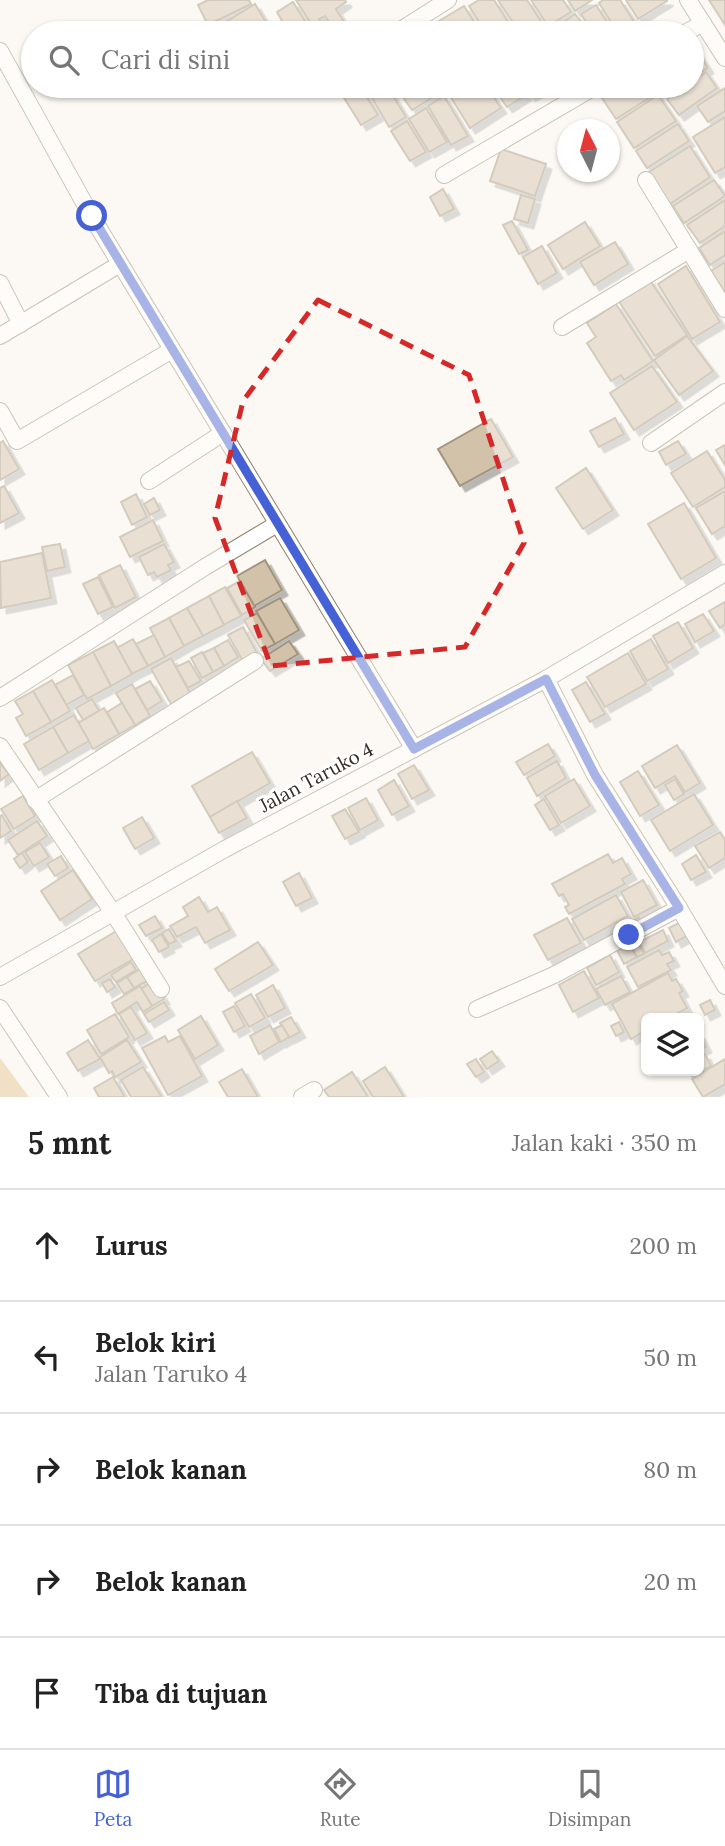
<!DOCTYPE html>
<html lang="id">
<head>
<meta charset="utf-8">
<style>
	body { margin:0; font-family:Lora,serif; background:#f2f2f2; color:#222 }
	.controls { position:absolute; right:21px; bottom:21px; display:grid; overflow:hidden; border-radius:10px; box-shadow:0 2px 5px #0004 }
	.controls button { width:63px; height:63px; display:grid; place-items:center; padding:0; border:0; border-bottom:2px solid #e0e0e0; background:#fff; color:#222; font:35px sans-serif }
	.compass { position:absolute; left:557px; top:119px; width:63px; height:63px; border-radius:50%; background:#fff; box-shadow:0 2px 5px #0004; rotate:354deg }
	.stop { position:absolute; width:21px; height:21px; margin:-16px; border:5px solid #4561d5; border-radius:50%; background:#fff }
	.stop.end { background:#4561d5; border-color:#fff; box-shadow:0 2px 7px #0008 }
	.list { margin:0; padding:0; list-style:none }
	h2 { display:flex; justify-content:space-between; align-items:center; height:91px; margin:0; padding:0 28px; font-size:30px }
	h2 small { font-size:23px; font-weight:400; color:#767676 }
	.list li { display:grid; grid-template-columns:46px 1fr auto; gap:21px; align-items:center; box-sizing:border-box; height:112px; padding:0 28px; border-top:2px solid #e0e0e0 }
	.list b { display:block; font-size:26px; white-space:nowrap }
	.list p { margin:0; font-size:23px; white-space:nowrap; color:#767676 }
	.list em { font-size:23px; font-style:normal; color:#767676 }
	.icon { flex:none; width:38px; height:38px; fill:none; stroke:currentColor; stroke-width:2; stroke-linecap:round; stroke-linejoin:round }
	.map { position:relative; flex:none; width:725px; height:1097px; overflow:hidden }
	.search { position:absolute; background:#fff; box-shadow:0 2px 5px #0004; left:21px; right:21px; top:21px; height:77px; display:flex; align-items:center; gap:18px; box-sizing:border-box; padding:0 24px; border-radius:38px; color:#767676; font-size:26px }
	.sheet { height:651px; background:#fff }
	nav { display:flex; justify-content:space-around; align-items:center; box-sizing:border-box; height:98px; border-top:2px solid #e0e0e0; background:#fff; font-size:19px; color:#767676 }
	nav a { display:grid; justify-items:center; gap:4px }
	nav .on { color:#4561d5 }
	.map>svg:first-child { display:block }
	.green { fill:#e3c18d }
	.building { fill:#d2c2aa; stroke:#a2937c; stroke-width:2; filter:url(#shadow) }
	.lines { fill:none; stroke-linecap:round; stroke-linejoin:round }
	.minor-casing { stroke:#90816b; stroke-width:18 }
	.minor { stroke:#fff; stroke-width:16 }
	.route { stroke:#4561d5; stroke-width:9 }
	.marked { fill:none; stroke:#d62828; stroke-width:5; stroke-dasharray:14 9; stroke-linejoin:round }
	.labels { text-anchor:middle; stroke-width:6; stroke-linejoin:round; paint-order:stroke }
	.street-label { font-size:19px; fill:#332d23; stroke:#fff }
</style>
</head>
<body>
<div class="map">
<svg width="725" height="1097" viewBox="0 0 725 1097">
	<defs>
		<filter id="shadow"><feDropShadow dx="5.5" dy="5.5" stdDeviation="0" flood-color="#0004"/></filter>
	</defs>
	<rect width="100%" height="100%" fill="#fcf9f4"/>
	<!-- green -->
	<path class="green" d="M0,1058L29,1097H0Z"/>
	<!-- building -->
	<g class="building">
		<path d="M208,0H249L251,4L208,25L198,5Z"/>
		<path d="M296,0H345L346,2L336,9L349,30L343,33H336L325,16L319,19L327,30L317,33Z"/>
		<path d="M479,0H494L515,33H486L469,6Z"/>
		<path d="M498,0H527L546,29L539,33H520Z"/>
		<path d="M531,0H563L571,12L548,26Z"/>
		<path d="M568,0H592L575,11Z"/>
		<path d="M603,0H620L638,28L629,33H618L599,3Z"/>
		<path d="M626,0H667V1L638,19Z"/>
		<path d="M709,0H725V25Z"/>
		<path d="M293,2L305,21L288,31L277,12Z"/>
		<path d="M255,4L267,24L252,33H231L224,23Z"/>
		<path d="M596,5L614,33H593L581,14Z"/>
		<path d="M464,6L481,33H440L434,24Z"/>
		<path d="M575,14L589,33H567L561,24Z"/>
		<path d="M278,22L285,33H258Z"/>
		<path d="M557,25L563,33H545Z"/>
		<path d="M431,26L436,33H420Z"/>
		<path d="M692,43L708,68L692,78Z"/>
		<path d="M706,72L717,88L679,115L667,99L686,86H692V82Z"/>
		<path d="M354,86H360L378,115L361,125L341,93Z"/>
		<path d="M377,86H387L406,117L389,127L368,91Z"/>
		<path d="M390,86H405L394,92Z"/>
		<path d="M411,86H439L443,91L412,110L400,93Z"/>
		<path d="M465,86H486L501,108L470,128L450,96Z"/>
		<path d="M492,86H520L526,95L507,107Z"/>
		<path d="M523,86H547L530,96Z"/>
		<path d="M608,86H656L660,91L616,119L598,92Z"/>
		<path d="M725,88V111L708,122L697,106Z"/>
		<path d="M658,95L676,121L634,148L617,122Z"/>
		<path d="M444,96L468,136L451,145L428,106Z"/>
		<path d="M426,108L447,142L429,152L409,119Z"/>
		<path d="M725,117V167L715,173L693,137Z"/>
		<path d="M407,121L426,152L410,161L391,131Z"/>
		<path d="M678,124L689,141L647,168L636,151Z"/>
		<path d="M690,146L710,177L670,204L649,172Z"/>
		<path d="M501,149L546,164L535,196L490,181Z"/>
		<path d="M714,180L725,196L684,223L673,206Z"/>
		<path d="M443,189L454,209L440,216L430,197Z"/>
		<path d="M521,195L535,199L528,223L514,219Z"/>
		<path d="M725,200V226L700,243L687,225Z"/>
		<path d="M512,221L528,250L519,254L503,225Z"/>
		<path d="M585,222L600,246L563,269L548,245Z"/>
		<path d="M725,231V255L710,265L699,248Z"/>
		<path d="M615,242L628,264L594,285L580,262Z"/>
		<path d="M542,246L557,273L538,284L523,257Z"/>
		<path d="M725,262V293L711,271Z"/>
		<path d="M686,266L720,322L692,339L658,284Z"/>
		<path d="M649,279L687,335L655,356L618,300Z"/>
		<path d="M616,304L653,361L624,380L621,375L611,381L587,343L596,337L587,323Z"/>
		<path d="M687,336L713,371L679,395L654,360Z"/>
		<path d="M652,366L677,402L634,430L610,393Z"/>
		<path d="M615,418L624,434L599,447L590,431Z"/>
		<path d="M491,419L513,457L460,486L438,449Z"/>
		<path d="M3,441L19,469L0,480V443Z"/>
		<path d="M678,441L686,454L666,465L659,452Z"/>
		<path d="M725,445V465L716,450Z"/>
		<path d="M707,451L725,480V487L693,507L671,473Z"/>
		<path d="M586,468L613,510L583,529L556,488Z"/>
		<path d="M4,486L19,513L0,523V488Z"/>
		<path d="M725,491V526L712,534L696,508Z"/>
		<path d="M136,494L147,517L132,525L121,502Z"/>
		<path d="M154,498L160,510L150,515L144,504Z"/>
		<path d="M684,503L716,558L681,579L648,524Z"/>
		<path d="M153,520L163,541L130,557L120,537Z"/>
		<path d="M60,544L65,567L47,571L42,547Z"/>
		<path d="M164,544L174,562L168,565L171,570L157,577L154,572L148,575L139,557Z"/>
		<path d="M42,553L51,598L1,608L0,562Z"/>
		<path d="M265,560L282,590L254,606L237,576Z"/>
		<path d="M120,565L136,597L115,608L99,575Z"/>
		<path d="M98,577L113,607L98,614L83,584Z"/>
		<path d="M240,581L255,607L242,615L227,588Z"/>
		<path d="M225,587L241,616L224,625L209,596Z"/>
		<path d="M209,596L224,625L203,636L187,608Z"/>
		<path d="M280,598L299,630L275,644L256,611Z"/>
		<path d="M725,602V624L720,628L709,611Z"/>
		<path d="M187,608L203,636L184,646L169,618Z"/>
		<path d="M257,613L275,644L262,651L244,620Z"/>
		<path d="M703,614L714,631L695,642L685,624Z"/>
		<path d="M169,618L184,646L165,657L150,628Z"/>
		<path d="M678,622L693,648L668,663L653,636Z"/>
		<path d="M243,627L257,653L243,661L228,635Z"/>
		<path d="M154,635L165,657L148,666L136,644Z"/>
		<path d="M133,639L148,666L132,674L117,648Z"/>
		<path d="M651,639L668,669L647,681L630,651Z"/>
		<path d="M228,640L238,657L224,666L214,648Z"/>
		<path d="M114,641L132,674L111,686L93,652Z"/>
		<path d="M289,641L298,654L270,671L261,659Z"/>
		<path d="M214,648L224,666L213,672L203,653Z"/>
		<path d="M93,652L111,686L87,699L68,665Z"/>
		<path d="M202,652L213,672L202,678L191,658Z"/>
		<path d="M628,653L646,684L605,707L587,677Z"/>
		<path d="M171,658L190,693L171,704L151,669Z"/>
		<path d="M189,661L201,681L188,688L176,667Z"/>
		<path d="M73,675L84,695L66,705L55,685Z"/>
		<path d="M52,680L70,711L51,722L33,691Z"/>
		<path d="M150,681L162,701L147,710L135,689Z"/>
		<path d="M586,682L605,714L590,722L572,690Z"/>
		<path d="M132,684L150,716L135,725L116,693Z"/>
		<path d="M33,691L51,722L26,736L16,718L23,714L15,701Z"/>
		<path d="M92,699L99,711L83,720L76,708Z"/>
		<path d="M122,703L135,725L119,734L107,712Z"/>
		<path d="M104,708L119,734L93,749L78,723Z"/>
		<path d="M74,715L89,741L68,753L53,727Z"/>
		<path d="M53,727L68,753L39,770L24,744Z"/>
		<path d="M548,744L555,756L524,775L516,762Z"/>
		<path d="M677,745L700,783L685,792L675,776L655,788L642,766Z"/>
		<path d="M252,752L270,783L210,817L192,786Z"/>
		<path d="M557,761L566,778L537,796L527,778Z"/>
		<path d="M0,763L9,774L0,781Z"/>
		<path d="M414,765L429,790L412,799L398,774Z"/>
		<path d="M638,771L659,805L640,816L620,782Z"/>
		<path d="M574,779L590,806L561,823L545,796Z"/>
		<path d="M675,779L684,794L674,800L665,785Z"/>
		<path d="M394,780L409,806L392,815L378,790Z"/>
		<path d="M694,794L713,825L670,851L651,820Z"/>
		<path d="M23,796L35,816L14,829L1,809Z"/>
		<path d="M366,798L378,820L360,830L348,808Z"/>
		<path d="M544,799L559,825L550,830L535,805Z"/>
		<path d="M237,801L247,818L219,833L210,817Z"/>
		<path d="M345,809L359,832L345,839L332,816Z"/>
		<path d="M2,815L11,831L0,838V816Z"/>
		<path d="M142,817L154,838L135,849L123,828Z"/>
		<path d="M37,821L47,836L18,855L8,840Z"/>
		<path d="M720,832L725,840V858L709,868L695,846Z"/>
		<path d="M40,843L49,857L34,866L25,852Z"/>
		<path d="M22,853L28,862L20,868L14,859Z"/>
		<path d="M608,854L613,863L622,858L631,874L622,879L625,884L569,914L565,907L569,905L563,894L559,896L552,884Z"/>
		<path d="M696,855L706,872L691,880L682,864Z"/>
		<path d="M61,856L68,868L55,876L47,864Z"/>
		<path d="M73,870L92,899L60,920L41,891Z"/>
		<path d="M299,873L312,898L296,906L283,882Z"/>
		<path d="M643,880L657,905L634,917L621,892Z"/>
		<path d="M616,895L628,916L584,940L572,919Z"/>
		<path d="M199,897L208,912L217,907L230,930L205,943L196,927L177,937L170,926L188,916L183,907Z"/>
		<path d="M155,916L162,928L146,936L139,925Z"/>
		<path d="M639,917L643,926L628,933L624,926Z"/>
		<path d="M567,918L581,943L548,960L534,935Z"/>
		<path d="M681,922L688,935L676,942L669,928Z"/>
		<path d="M169,929L176,941L169,944L162,933Z"/>
		<path d="M118,930L135,958L95,981L78,954Z"/>
		<path d="M663,930L668,941L645,953L639,942Z"/>
		<path d="M161,934L169,947L159,952L152,940Z"/>
		<path d="M625,939L637,957L624,964L615,946Z"/>
		<path d="M636,940L644,954L637,957L629,943Z"/>
		<path d="M258,942L273,965L229,991L215,969Z"/>
		<path d="M659,950L662,955L669,952L674,961L667,964L671,970L638,987L627,967Z"/>
		<path d="M610,955L619,972L596,985L587,968Z"/>
		<path d="M131,962L136,970L116,982L111,975Z"/>
		<path d="M142,968L149,980L134,988L127,977Z"/>
		<path d="M584,971L599,998L573,1012L559,985Z"/>
		<path d="M668,973L672,981L676,979L683,991L679,993L687,1008L669,1018H646V1030L631,1039L612,1004Z"/>
		<path d="M621,976L630,992L605,1005L596,989Z"/>
		<path d="M127,977L134,988L124,994L117,983Z"/>
		<path d="M110,979L115,987L107,992L102,983Z"/>
		<path d="M153,981L164,999L152,1006L141,989Z"/>
		<path d="M273,985L285,1008L268,1017L256,995Z"/>
		<path d="M140,986L152,1006L143,1012L137,1002L118,1014L112,1003Z"/>
		<path d="M251,994L265,1018L249,1027L235,1003Z"/>
		<path d="M710,1000L715,1010L705,1015L700,1005Z"/>
		<path d="M164,1002L169,1010L149,1022L144,1014Z"/>
		<path d="M234,1006L245,1026L234,1032L223,1012Z"/>
		<path d="M131,1007L147,1033L135,1040L119,1014Z"/>
		<path d="M115,1014L129,1037L101,1054L87,1030Z"/>
		<path d="M201,1016L218,1045L195,1059L178,1030Z"/>
		<path d="M291,1017L300,1032L289,1038L280,1023Z"/>
		<path d="M619,1022L624,1032L616,1036L611,1026Z"/>
		<path d="M270,1025L279,1042L259,1054L250,1036Z"/>
		<path d="M282,1025L289,1037L281,1042L274,1029Z"/>
		<path d="M699,1033L706,1047L699,1051Z"/>
		<path d="M165,1036L168,1042L180,1036L202,1076L168,1095L142,1048Z"/>
		<path d="M88,1040L100,1059L78,1071L67,1053Z"/>
		<path d="M127,1040L141,1062L115,1077L112,1071L109,1073L100,1057Z"/>
		<path d="M492,1051L499,1061L487,1069L480,1059Z"/>
		<path d="M705,1054L711,1066L692,1076L689,1071H699V1057Z"/>
		<path d="M476,1059L484,1072L476,1077L467,1064Z"/>
		<path d="M725,1059V1084L703,1097L692,1079Z"/>
		<path d="M143,1067L161,1096L159,1097H131L121,1080Z"/>
		<path d="M385,1067L404,1097H373L363,1081Z"/>
		<path d="M242,1069L258,1097H228L219,1082Z"/>
		<path d="M352,1072L368,1097H329L324,1090Z"/>
		<path d="M113,1077L125,1097H99L94,1088Z"/>
	</g>
	<g class="lines">
		<!-- minor casing -->
		<g class="minor-casing">
			<g id="minor">
				<path d="M688,0L725,58"/>
				<path d="M396,33L448,0"/>
				<path d="M685,33L703,23"/>
				<path d="M0,51L92,217L414,749"/>
				<path d="M444,175L596,86"/>
				<path d="M646,180L725,309"/>
				<path d="M0,283L21,324"/>
				<path d="M562,327L689,250"/>
				<path d="M0,336L120,264"/>
				<path d="M0,411L17,441L172,350"/>
				<path d="M651,443L725,392"/>
				<path d="M149,481L223,433"/>
				<path d="M546,679L595,775L679,908L725,986"/>
				<path d="M0,698L205,567L277,524"/>
				<path d="M0,746L114,914L161,989"/>
				<path d="M35,800L255,661"/>
				<path d="M0,977L225,849L546,679L725,573"/>
				<path d="M0,1008L59,1097"/>
				<path d="M477,1009L554,975L679,908"/>
				<path d="M302,1097L314,1090"/>
			</g>
		</g>
		<!-- minor -->
		<use href="#minor" class="minor"/>
	</g>
	<g class="lines">
		<!-- route -->
		<path class="route" d="M92,216L414,749L546,679L595,775L679,908L629,935"/>
	</g>
	<!-- marked area -->
	<path d="M0 0H725V1097H0ZM318,300L469,375L524,543L465,647L271,666L215,518L243,401Z" fill="#fcf9f4" fill-opacity=".55" fill-rule="evenodd"/>
	<path class="marked" d="M318,300L469,375L524,543L465,647L271,666L215,518L243,401Z"/>
	<g class="labels">
		<!-- street labels -->
		<g class="street-label">
			<text transform="translate(316 777) rotate(-28)" y="7">Jalan Taruko 4</text>
		</g>
	</g>
</svg>
<div class="controls">
<button><svg class="icon" aria-label="layers" viewBox="0 0 24 24"><path d="M12 4l9 5-9 5-9-5zM3 14l9 5 9-5"/></svg></button>
</div>
<svg class="compass" viewBox="-18 -18 36 36"><path d="M0-13l5 13h-10z" fill="#e53935"/><path d="M0 13l5-13h-10z" fill="#767676"/></svg>
<div class="stop" style="left:92px;top:216px"></div>
<div class="stop end" style="left:629px;top:935px"></div>
<div class="search"><svg class="icon" aria-label="search" viewBox="0 0 24 24"><circle cx="10" cy="10" r="6"/><path d="M15 15l6 6"/></svg>Cari di sini</div>
</div>
<section class="sheet">
<h2>5 mnt<small>Jalan kaki · 350 m</small></h2>
<ul class="list">
<li><svg class="icon" aria-label="ahead" viewBox="0 0 24 24"><path d="M12 20V5M6 11l6-6 6 6"/></svg><div><b>Lurus</b></div><em>200 m</em></li>
<li><svg class="icon" aria-label="left" viewBox="0 0 24 24"><path d="M17 20v-9H6M10 6l-5 5 5 5"/></svg><div><b>Belok kiri</b><p>Jalan Taruko 4</p></div><em>50 m</em></li>
<li><svg class="icon" aria-label="right" viewBox="0 0 24 24"><path d="M7 20v-9h11M14 6l5 5-5 5"/></svg><div><b>Belok kanan</b></div><em>80 m</em></li>
<li><svg class="icon" aria-label="right" viewBox="0 0 24 24"><path d="M7 20v-9h11M14 6l5 5-5 5"/></svg><div><b>Belok kanan</b></div><em>20 m</em></li>
<li><svg class="icon" aria-label="arrive" viewBox="0 0 24 24"><path d="M6 21V4h12l-3 4 3 4H6"/></svg><div><b>Tiba di tujuan</b></div></li>
</ul>
</section>
<nav>
<a class="on"><svg class="icon" aria-label="map" viewBox="0 0 24 24"><path d="M3 6l6-2 6 2 6-2v14l-6 2-6-2-6 2zM9 4v14M15 6v14"/></svg>Peta</a>
<a><svg class="icon" aria-label="directions" viewBox="0 0 24 24"><path d="M12 3l9 9-9 9-9-9zM9 14v-3h6M13 9l2 2-2 2"/></svg>Rute</a>
<a><svg class="icon" aria-label="saved" viewBox="0 0 24 24"><path d="M7 4h10v16l-5-4-5 4z"/></svg>Disimpan</a>
</nav>
</body>
</html>
